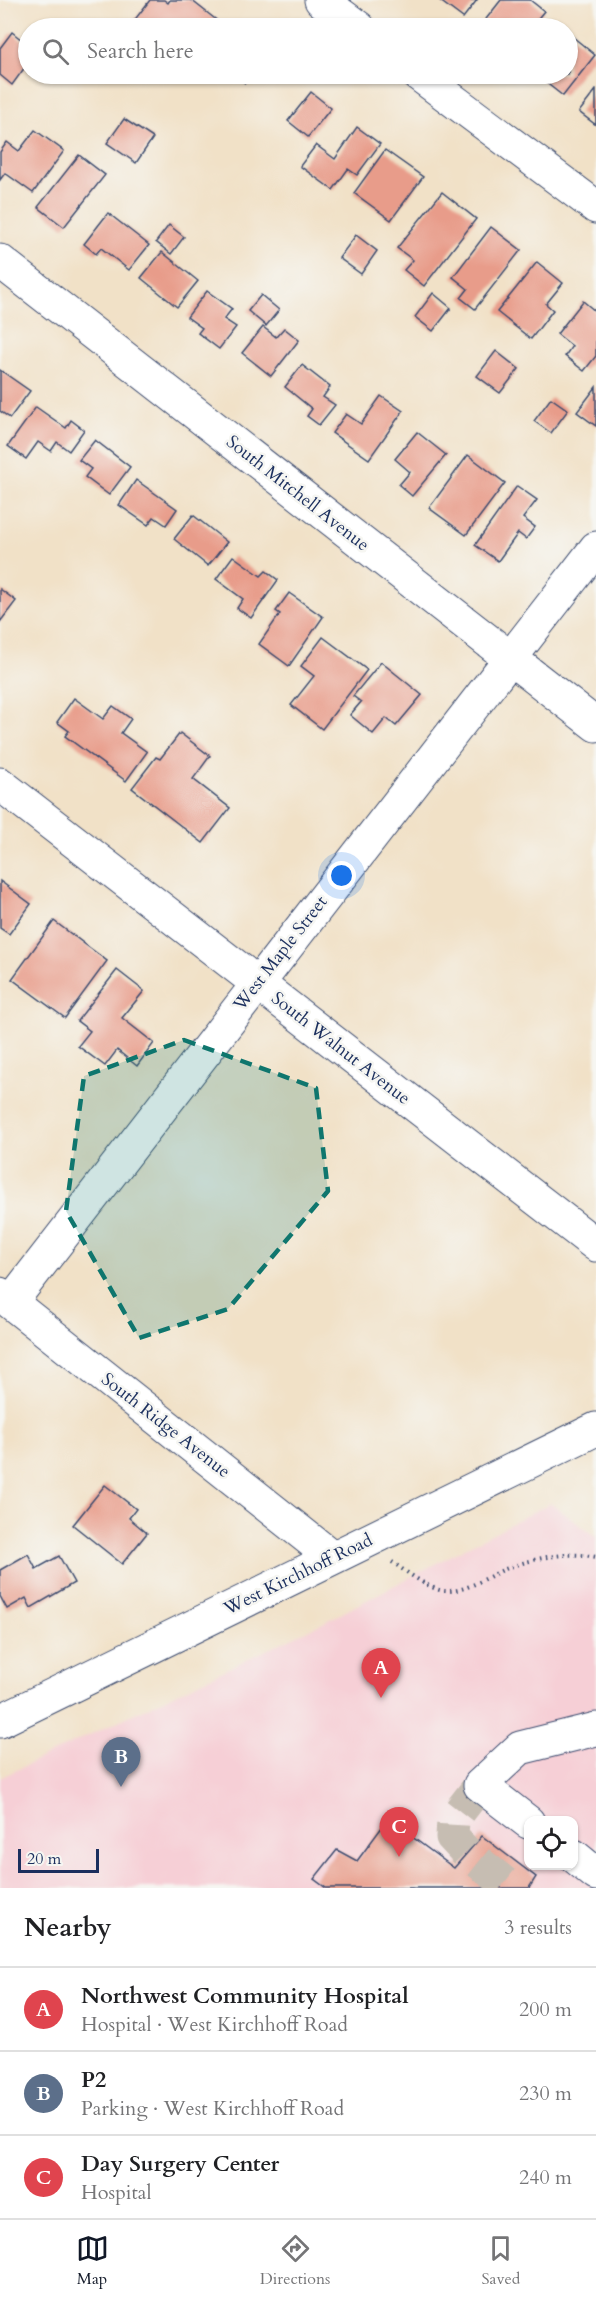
<!DOCTYPE html>
<html lang="en">
<head>
<meta charset="utf-8">
<style>
	body { margin:0; font-family:Cardo,serif; background:#f6f6f6; color:#202124 }
	.controls { position:absolute; right:18px; bottom:18px; display:grid; overflow:hidden; border-radius:12px; box-shadow:0 2px 4px #0004 }
	.controls button { width:54px; height:54px; display:grid; place-items:center; padding:0; border:0; border-bottom:2px solid #e0e0e0; background:#fff; color:#202124; font:30px sans-serif }
	.scale { position:absolute; left:18px; bottom:15px; width:81px; box-sizing:border-box; padding-left:6px; border:3px solid #1b2f5e; border-top:0; font-size:16px; line-height:21px; white-space:nowrap; color:#1b2f5e; -webkit-text-stroke:4px #f6f6f2; paint-order:stroke }
	.you { position:absolute; left:342px; top:876px; width:21px; height:21px; margin:-15px; border:4px solid #fff; border-radius:50%; background:#1a73e8; box-shadow:0 0 0 9px #1a73e833 }
	.badge { display:grid; place-items:center; width:39px; height:39px; border-radius:50%; background:#111827; color:#fff; font-size:20px; font-weight:700 }
	.pin { position:absolute; translate:-50% -50px; filter:drop-shadow(0 2px 3px #0008) }
	.pin::after { content:''; position:absolute; top:32px; width:21px; height:18px; background:inherit; clip-path:polygon(0 0,100% 0,50% 100%) }
	.list { margin:0; padding:0; list-style:none }
	h2 { display:flex; justify-content:space-between; align-items:center; height:78px; margin:0; padding:0 24px; font-size:26px }
	h2 small { font-size:20px; font-weight:400; color:#757577 }
	.list li { display:grid; grid-template-columns:39px 1fr auto; gap:18px; align-items:center; box-sizing:border-box; height:84px; padding:0 24px; border-top:2px solid #e0e0e0 }
	.list b { display:block; font-size:22px; white-space:nowrap }
	.list p { margin:0; font-size:20px; white-space:nowrap; color:#757577 }
	.list em { font-size:20px; font-style:normal; color:#757577 }
	.icon { flex:none; width:33px; height:33px; fill:none; stroke:currentColor; stroke-width:2; stroke-linecap:round; stroke-linejoin:round }
	.map { position:relative; flex:none; width:596px; height:1888px; overflow:hidden }
	.search { position:absolute; background:#fff; box-shadow:0 2px 4px #0004; left:18px; right:18px; top:18px; height:66px; display:flex; align-items:center; gap:15px; box-sizing:border-box; padding:0 21px; border-radius:33px; color:#757577; font-size:22px }
	.sheet { height:330px; background:#fff }
	nav { display:flex; justify-content:space-around; align-items:center; box-sizing:border-box; height:84px; border-top:2px solid #e0e0e0; background:#fff; font-size:16px; color:#757577 }
	nav a { display:grid; justify-items:center; gap:3px }
	nav .on { color:#111827 }
	.map>svg:first-child { display:block }
	.built { fill:#f6cfd6; fill-rule:evenodd }
	.building { fill:#e89c8a }
	.lines { fill:none; stroke-linecap:round; stroke-linejoin:round }
	.minor-tunnel { stroke:#c6bdb2; stroke-width:33; stroke-dasharray:33 16; stroke-linecap:butt }
	.minor-casing { stroke:#3b4a6e; stroke-width:35 }
	.major-casing { stroke:#3b4a6e; stroke-width:35 }
	.path { stroke:#3b4a6e; stroke-width:4; stroke-dasharray:1.5 4.5; stroke-linecap:butt }
	.minor { stroke:#fff; stroke-width:33 }
	.major { stroke:#fff; stroke-width:33 }
	.marked { fill:#0f766e; fill-opacity:0.2; stroke:#0f766e; stroke-width:4.5; stroke-dasharray:12 8; stroke-linejoin:round }
	.labels { text-anchor:middle; stroke-width:5; stroke-linejoin:round; paint-order:stroke }
	.street-label { font-size:18px; fill:#1b2f5e; stroke:#f6f6f2 }
</style>
</head>
<body>
<div class="map">
<svg width="596" height="1888" viewBox="0 0 596 1888">
	<rect width="100%" height="100%" fill="#f6f6f2"/>
	<filter id="ink" filterUnits="userSpaceOnUse"><feTurbulence type="fractalNoise" baseFrequency=".0167" numOctaves="2"/><feDisplacementMap in="SourceGraphic" scale="12" xChannelSelector="R" yChannelSelector="G"/><feConvolveMatrix kernelMatrix="1 2 1 2 8 2 1 2 1" color-interpolation-filters="sRGB"/></filter>
	<filter id="wash" filterUnits="userSpaceOnUse"><feTurbulence type="fractalNoise" baseFrequency=".008" numOctaves="4" result="noise"/><feDisplacementMap in="SourceGraphic" scale="24" xChannelSelector="R" yChannelSelector="G"/><feGaussianBlur stdDeviation="1.35" result="paint"/><feColorMatrix in="noise" values="0 0 0 0 0 0 0 0 0 0 0 0 0 0 0 0 0 1.4 0 .05"/><feComposite in="paint" operator="in"/></filter>
	<g filter="url(#wash)">
		<rect width="100%" height="100%" fill="#f1e1c7"/>
		<!-- built -->
		<path class="built" d="M550,1503L596,1537V1888H0V1778L331,1619ZM528,1820H574V1866H528Z"/>
		<g id="blocks">
			<!-- building -->
			<g class="building">
				<path d="M150,0H164L168,3L170,0H191L219,22L214,28H168L159,22L154,28H141L133,22Z"/>
				<path d="M439,0H477L463,18Z"/>
				<path d="M501,0H530L544,11L530,28H479Z"/>
				<path d="M12,32L28,45V63L12,85L0,75V48Z"/>
				<path d="M568,33L595,55L563,96L535,74H568Z"/>
				<path d="M233,74H252L245,83Z"/>
				<path d="M596,90V125L579,112Z"/>
				<path d="M311,92L331,108L308,137L288,121Z"/>
				<path d="M124,119L153,138L136,163L107,143Z"/>
				<path d="M357,127L380,144L357,175L348,169L333,190L300,166L316,145L335,159Z"/>
				<path d="M35,130L64,151L33,193L5,173L0,180V152L7,142L19,151Z"/>
				<path d="M385,150L423,177L391,220L354,193Z"/>
				<path d="M79,155L105,175L64,227L38,207Z"/>
				<path d="M442,192L476,219L424,286L404,270L413,260L397,248Z"/>
				<path d="M108,213L149,245L129,270L101,248L96,254L84,244Z"/>
				<path d="M169,225L184,237L171,254L156,242Z"/>
				<path d="M491,227L521,250L475,309L461,298L468,289L453,277Z"/>
				<path d="M356,235L377,251L361,274L339,258Z"/>
				<path d="M162,252L198,281L177,307L141,278Z"/>
				<path d="M537,262L563,283L546,304L553,310L531,339L497,312Z"/>
				<path d="M207,291L232,309L224,319L236,327L219,349L198,333L202,328L187,317Z"/>
				<path d="M433,293L451,308L433,331L415,317Z"/>
				<path d="M261,295L279,310L266,326L248,311Z"/>
				<path d="M583,301L596,312V356L584,371L565,356L572,346L557,334Z"/>
				<path d="M263,327L276,337L284,328L299,340L271,376L242,353Z"/>
				<path d="M496,351L519,369L500,393L477,376Z"/>
				<path d="M302,365L330,387L323,397L335,405L319,425L307,416L312,409L285,387Z"/>
				<path d="M0,370L30,391L10,418L0,411Z"/>
				<path d="M596,387V426L577,412Z"/>
				<path d="M381,396L403,411L369,459L332,433L346,414L361,424Z"/>
				<path d="M551,398L568,410L551,433L534,421Z"/>
				<path d="M36,407L66,428L71,420L84,430L69,451L57,442L51,451L38,442L26,459L8,446Z"/>
				<path d="M417,432L446,455L412,496L399,485L410,472L395,459Z"/>
				<path d="M95,440L130,467L109,495L85,477L91,469L79,460Z"/>
				<path d="M468,455L505,483L466,535L429,508Z"/>
				<path d="M136,480L177,509L166,525L154,517L148,525L119,505Z"/>
				<path d="M517,486L537,500L523,518L535,527L526,539L518,533L498,561L475,545Z"/>
				<path d="M193,515L227,542L208,566L174,539Z"/>
				<path d="M233,556L261,576L266,571L278,580L251,618L237,608L243,599L216,579Z"/>
				<path d="M0,589L16,601L0,622Z"/>
				<path d="M289,593L323,617L289,666L259,644L280,614L276,611Z"/>
				<path d="M323,637L367,670L322,729L291,705L314,676L301,666Z"/>
				<path d="M381,662L422,695L396,726L386,718L373,734L350,715L361,702L353,696Z"/>
				<path d="M74,698L103,719L113,706L131,719L121,733L147,752L126,781L65,736L69,731L57,722Z"/>
				<path d="M180,733L210,756L193,779L230,808L203,843L132,788L156,757L160,759Z"/>
				<path d="M0,881L31,904L9,934L0,928Z"/>
				<path d="M54,921L107,961L65,1018L12,979Z"/>
				<path d="M117,970L144,991L122,1018L154,1043L137,1066L117,1050L105,1066L78,1046L90,1031L77,1021Z"/>
				<path d="M105,1485L136,1509L129,1518L147,1533L122,1564L73,1525Z"/>
				<path d="M28,1554L36,1569L59,1556L74,1583L31,1608L26,1598L7,1609L0,1596V1570Z"/>
				<path d="M388,1819L454,1868L482,1836L536,1877L529,1888H326L314,1879L337,1850L357,1861Z"/>
			</g>
		</g>
	</g>
	<g filter="url(#ink)">
		<use href="#blocks" fill-opacity="0" stroke="#3b4a6e" stroke-width="1.5"/>
		<g class="lines">
			<!-- minor-tunnel -->
			<path class="minor-tunnel" d="M480,1785L453,1820L452,1837L467,1853L511,1888"/>
			<!-- minor casing -->
			<g class="minor-casing">
				<g id="minor">
					<path d="M321,0L359,28"/>
					<path d="M418,74L596,207"/>
					<path d="M0,261L596,725"/>
					<path d="M0,784L596,1245"/>
					<path d="M0,1294L332,1557"/>
					<path d="M11,1302L596,548"/>
					<path d="M528,1822L480,1785L520,1748L596,1729"/>
					<path d="M574,1856L596,1874"/>
				</g>
			</g>
			<!-- major casing -->
			<g class="major-casing">
				<path id="major" d="M0,1721L596,1429"/>
			</g>
			<!-- path -->
			<path class="path" d="M392,1562C404,1570 430,1590 445,1591C466,1592 487,1577 505,1569C534,1558 566,1551 596,1557"/>
			<!-- minor -->
			<use href="#minor" class="minor"/>
			<!-- major -->
			<use href="#major" class="major"/>
		</g>
	</g>
	<!-- marked area -->
	<path class="marked" d="M184,1040L316,1088L328,1191L228,1309L139,1338L66,1211L84,1076Z"/>
	<g class="labels">
		<!-- street labels -->
		<g class="street-label">
			<text transform="translate(298 493) rotate(38)" y="6">South Mitchell Avenue</text>
			<text transform="translate(280 953) rotate(-52)" y="6">West Maple Street</text>
			<text transform="translate(341 1048) rotate(38)" y="6">South Walnut Avenue</text>
			<text transform="translate(166 1425) rotate(38)" y="6">South Ridge Avenue</text>
			<text transform="translate(298 1574) rotate(-26)" y="6">West Kirchhoff Road</text>
		</g>
	</g>
</svg>
<div class="controls">
<button><svg class="icon" aria-label="locate" viewBox="0 0 24 24"><circle cx="12" cy="12" r="6"/><path d="M12 2v4M12 18v4M2 12h4M18 12h4"/></svg></button>
</div>
<div class="scale">20 m</div>
<div class="you"></div>
<div class="pin badge" style="left:381px;top:1698px;background:#e0444e">A</div>
<div class="pin badge" style="left:121px;top:1787px;background:#5c6f8a">B</div>
<div class="pin badge" style="left:399px;top:1857px;background:#e0444e">C</div>
<div class="search"><svg class="icon" aria-label="search" viewBox="0 0 24 24"><circle cx="10" cy="10" r="6"/><path d="M15 15l6 6"/></svg>Search here</div>
</div>
<section class="sheet">
<h2>Nearby<small>3 results</small></h2>
<ul class="list">
<li><span class="badge" style="background:#e0444e">A</span><div><b>Northwest Community Hospital</b><p>Hospital · West Kirchhoff Road</p></div><em>200 m</em></li>
<li><span class="badge" style="background:#5c6f8a">B</span><div><b>P2</b><p>Parking · West Kirchhoff Road</p></div><em>230 m</em></li>
<li><span class="badge" style="background:#e0444e">C</span><div><b>Day Surgery Center</b><p>Hospital</p></div><em>240 m</em></li>
</ul>
</section>
<nav>
<a class="on"><svg class="icon" aria-label="map" viewBox="0 0 24 24"><path d="M3 6l6-2 6 2 6-2v14l-6 2-6-2-6 2zM9 4v14M15 6v14"/></svg>Map</a>
<a><svg class="icon" aria-label="directions" viewBox="0 0 24 24"><path d="M12 3l9 9-9 9-9-9zM9 14v-3h6M13 9l2 2-2 2"/></svg>Directions</a>
<a><svg class="icon" aria-label="saved" viewBox="0 0 24 24"><path d="M7 4h10v16l-5-4-5 4z"/></svg>Saved</a>
</nav>
</body>
</html>
